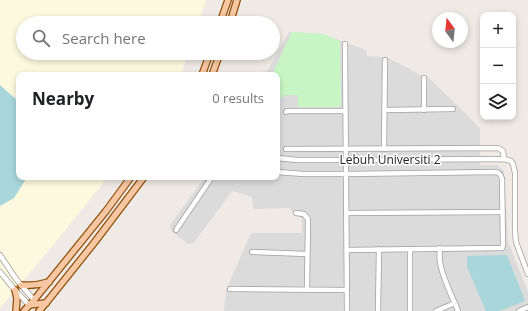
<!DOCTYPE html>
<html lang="en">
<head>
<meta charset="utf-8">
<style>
	body { margin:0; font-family:"Open Sans",sans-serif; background:#f6f6f6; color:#202124 }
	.controls { position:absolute; right:12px; top:12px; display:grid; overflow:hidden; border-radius:8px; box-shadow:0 2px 6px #0003 }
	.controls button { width:36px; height:36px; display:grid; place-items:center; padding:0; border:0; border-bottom:1px solid #e0e0e0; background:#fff; color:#202124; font:20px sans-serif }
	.compass { position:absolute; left:432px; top:12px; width:36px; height:36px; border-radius:50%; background:#fff; box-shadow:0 2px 6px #0003; rotate:345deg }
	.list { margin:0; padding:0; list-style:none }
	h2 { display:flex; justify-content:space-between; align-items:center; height:52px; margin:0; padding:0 16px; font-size:17px }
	h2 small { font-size:13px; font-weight:400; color:#757577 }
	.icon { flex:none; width:22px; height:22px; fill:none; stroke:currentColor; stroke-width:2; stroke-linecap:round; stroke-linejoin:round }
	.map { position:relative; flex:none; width:528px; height:311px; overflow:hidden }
	.search { position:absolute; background:#fff; box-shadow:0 2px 6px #0003; left:16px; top:16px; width:264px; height:44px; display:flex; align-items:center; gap:10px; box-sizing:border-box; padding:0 14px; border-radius:22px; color:#757577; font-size:15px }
	.panel { position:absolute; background:#fff; box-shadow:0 2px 6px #0003; left:16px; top:72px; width:264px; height:108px; border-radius:8px }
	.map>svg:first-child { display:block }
	.residential { fill:#dcdbdb }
	.education { fill:#fdf9df }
	.park { fill:#c7f6c4 }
	.water { fill:#a8d6da }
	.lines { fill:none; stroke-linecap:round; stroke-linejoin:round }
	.minor-casing { stroke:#9f9f9f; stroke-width:6 }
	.major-casing { stroke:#905008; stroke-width:8 }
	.minor { stroke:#fff; stroke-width:4.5 }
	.major { stroke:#f7c6a2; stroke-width:5.5 }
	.labels { text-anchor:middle; stroke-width:3; stroke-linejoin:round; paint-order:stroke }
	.street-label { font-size:12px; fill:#1e1e1e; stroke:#fff }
</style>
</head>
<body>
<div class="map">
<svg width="528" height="311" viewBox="0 0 528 311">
	<rect width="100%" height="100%" fill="#efeae5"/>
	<!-- residential -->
	<path class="residential" d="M289,32L323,34L366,50L367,56L386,57L408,68L419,75L427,76L480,128V165H498L504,171L508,242L528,292V311H224L226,290L251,233H302V220L300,217L295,216L290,208L253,209L252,197L232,191L194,243L188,244L171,231L170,225L205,177H277V75H265Z"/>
	<!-- education -->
	<path class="education" d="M0,0H206L198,23H23V53H188L181,75H19V177H108L55,243L0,308Z"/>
	<!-- park -->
	<path class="park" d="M292,32L323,34L340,41L341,105L338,107H298V95H284L283,98L277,96V75H272Z"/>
	<!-- water -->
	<g class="water">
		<path d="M0,85L19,102V177H26V179L14,198L0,206Z"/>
		<path d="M507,255L525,301L499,311H486L467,267V256Z"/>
	</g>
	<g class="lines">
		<!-- minor casing -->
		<g class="minor-casing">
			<g id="minor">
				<path d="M345,44L347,311"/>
				<path d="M424,78V110"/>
				<path d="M385,110L453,109"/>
				<path d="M286,112L287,111H345"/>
				<path d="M286,149L498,148L503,151L504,159"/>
				<path d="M384,149L385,60"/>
				<path d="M277,158L297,160H345L504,159L511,161L513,164L515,173V231L516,242L520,253L528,274"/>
				<path d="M277,172L304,174H346L496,172C500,173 501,175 502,179L503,245L502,248L347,250"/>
				<path d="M296,213L304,214L308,219L307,289"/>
				<path d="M347,213L503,212"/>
				<path d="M176,230L212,177"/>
				<path d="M440,248C440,252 439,257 440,261C441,275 453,298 458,311"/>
				<path d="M410,249V311"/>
				<path d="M252,252L307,254"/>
				<path d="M0,255L16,279L34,300"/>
				<path d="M0,272L15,290L29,305"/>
				<path d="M230,289L347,290"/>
				<path d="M378,311L379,249"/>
				<path d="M436,311L455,303"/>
				<path d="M519,311L528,307"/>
			</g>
		</g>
		<!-- major casing -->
		<g class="major-casing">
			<g id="major">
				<path d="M220,23L228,0"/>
				<path d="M230,23L237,0"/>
				<path d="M202,75L210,53"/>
				<path d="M212,75L220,53"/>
				<path d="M21,285C31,286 39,285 49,282"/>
				<path d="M15,290L17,298L16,311"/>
				<path d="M29,305L46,303"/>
				<path d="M24,311L34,300L106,211L131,177"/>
				<path d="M39,311L46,303L94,243L144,177"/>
			</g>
		</g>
		<!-- minor -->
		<use href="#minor" class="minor"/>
		<!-- major -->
		<use href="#major" class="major"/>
	</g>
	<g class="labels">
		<!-- street labels -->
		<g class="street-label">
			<text x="390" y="164">Lebuh Universiti 2</text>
		</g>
	</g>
</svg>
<div class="controls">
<button>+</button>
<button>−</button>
<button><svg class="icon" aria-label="layers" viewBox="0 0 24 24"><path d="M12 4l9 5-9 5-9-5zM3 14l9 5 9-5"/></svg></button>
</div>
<svg class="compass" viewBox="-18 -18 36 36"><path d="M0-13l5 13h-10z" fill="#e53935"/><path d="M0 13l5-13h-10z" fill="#757577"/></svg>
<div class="search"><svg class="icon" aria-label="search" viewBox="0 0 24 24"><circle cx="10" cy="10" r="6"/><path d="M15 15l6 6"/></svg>Search here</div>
<section class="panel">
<h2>Nearby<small>0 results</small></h2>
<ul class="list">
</ul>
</section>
</div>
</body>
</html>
